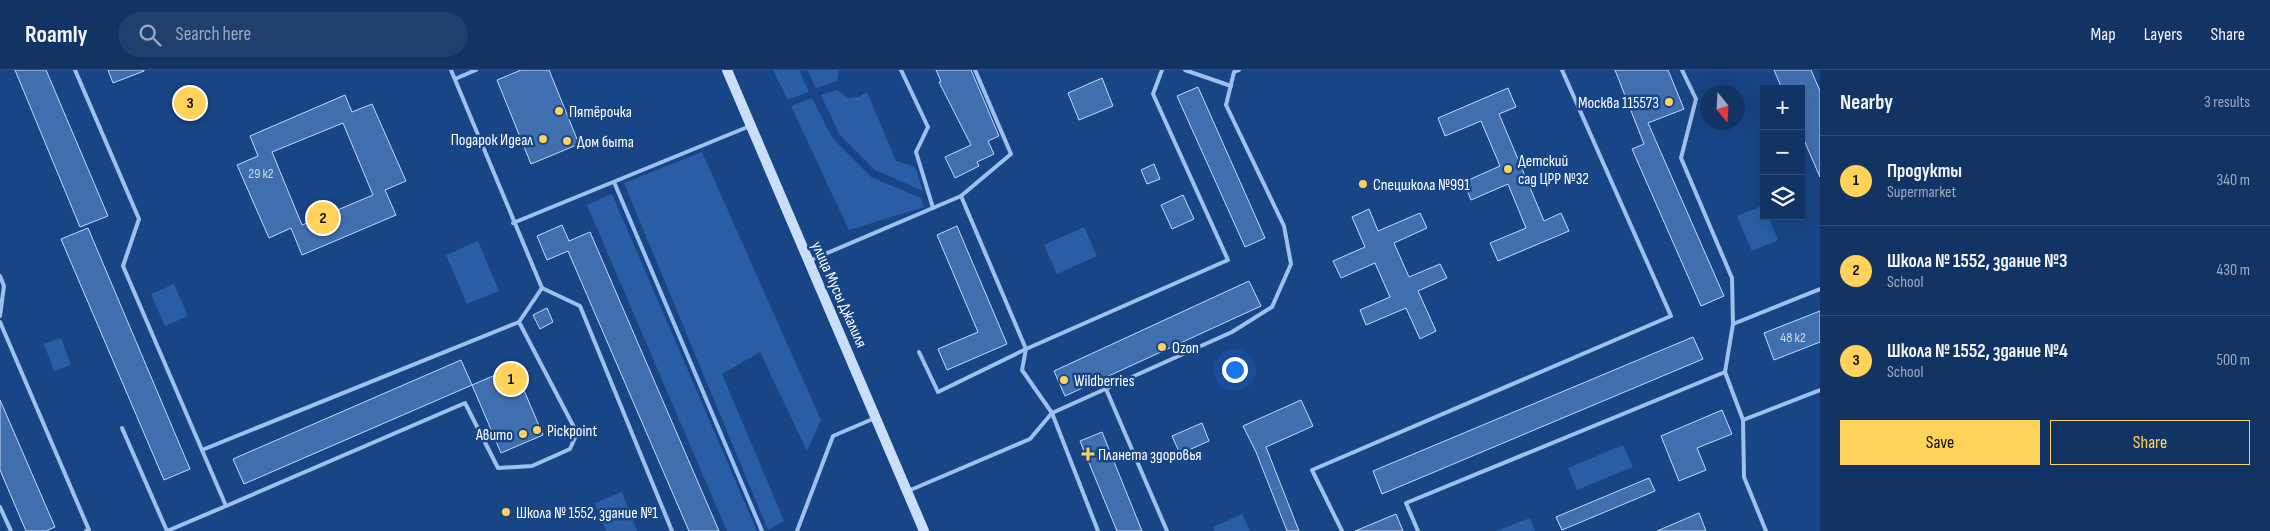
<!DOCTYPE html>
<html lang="en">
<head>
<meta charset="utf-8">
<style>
	body { margin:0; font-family:"Sofia Sans Condensed",sans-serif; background:#1f3f6d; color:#f1f3f6 }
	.controls { position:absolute; right:15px; top:15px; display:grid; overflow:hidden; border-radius:0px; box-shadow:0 5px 20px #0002 }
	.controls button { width:45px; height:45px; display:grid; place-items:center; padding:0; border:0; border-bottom:1px solid #314f78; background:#123464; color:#f1f3f6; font:25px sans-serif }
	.compass { position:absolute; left:1700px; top:15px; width:45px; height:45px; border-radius:50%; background:#123464; box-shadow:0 5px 20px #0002; rotate:162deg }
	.you { position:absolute; left:1234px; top:299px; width:18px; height:18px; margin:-12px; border:4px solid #fff; border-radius:50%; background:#1a73e8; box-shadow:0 0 0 8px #1a73e833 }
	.badge { display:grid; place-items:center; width:32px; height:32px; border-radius:50%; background:#ffd359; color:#111; font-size:16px; font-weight:700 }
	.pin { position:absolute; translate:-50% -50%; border:2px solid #fff; box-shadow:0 1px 5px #0006 }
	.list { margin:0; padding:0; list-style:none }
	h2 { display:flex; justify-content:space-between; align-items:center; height:65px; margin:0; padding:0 20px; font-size:21px }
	h2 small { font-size:16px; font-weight:400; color:#9caabf }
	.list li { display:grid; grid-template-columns:32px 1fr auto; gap:15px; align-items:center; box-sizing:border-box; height:90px; padding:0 20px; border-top:1px solid #314f78 }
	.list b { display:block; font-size:19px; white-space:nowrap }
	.list p { margin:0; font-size:16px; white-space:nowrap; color:#9caabf }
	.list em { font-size:16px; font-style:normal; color:#9caabf }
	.actions { display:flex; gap:10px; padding:15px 20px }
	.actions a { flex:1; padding:11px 0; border:1px solid #ffd359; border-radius:0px; text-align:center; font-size:18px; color:#ffd359 }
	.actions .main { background:#ffd359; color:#111 }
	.icon { flex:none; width:28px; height:28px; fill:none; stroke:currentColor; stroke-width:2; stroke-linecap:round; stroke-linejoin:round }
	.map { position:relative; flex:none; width:1820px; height:461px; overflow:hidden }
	header { display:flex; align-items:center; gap:30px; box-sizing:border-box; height:70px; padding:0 25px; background:#123464; border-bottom:1px solid #314f78 }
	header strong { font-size:24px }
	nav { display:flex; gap:28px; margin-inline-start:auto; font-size:18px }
	.search { width:350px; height:45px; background:#1f3f6d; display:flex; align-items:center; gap:12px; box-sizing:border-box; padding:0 18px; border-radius:28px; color:#9caabf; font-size:19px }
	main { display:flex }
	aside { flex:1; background:#123464 }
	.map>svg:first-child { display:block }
	.green { fill:#2a5ea4 }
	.building { fill:#406faf; stroke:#c3daf9; fill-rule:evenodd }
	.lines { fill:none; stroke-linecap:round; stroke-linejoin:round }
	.lane { stroke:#9ec0ed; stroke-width:4 }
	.secondary { stroke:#caddf9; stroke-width:10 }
	.poi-dot { fill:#ffd359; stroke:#184586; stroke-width:2 }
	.labels { text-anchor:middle; stroke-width:5; stroke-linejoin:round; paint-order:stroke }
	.number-label { font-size:14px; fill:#cfdbeb }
	.poi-label { font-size:16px; fill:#fff; stroke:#184586; text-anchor:start }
	.street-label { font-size:16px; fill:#fff; stroke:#184586 }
</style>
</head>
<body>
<header>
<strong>Roamly</strong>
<div class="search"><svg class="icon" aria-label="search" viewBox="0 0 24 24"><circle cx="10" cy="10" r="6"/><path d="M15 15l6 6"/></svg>Search here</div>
<nav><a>Map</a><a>Layers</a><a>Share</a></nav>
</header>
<main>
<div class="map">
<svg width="1820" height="461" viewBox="0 0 1820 461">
	<rect width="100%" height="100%" fill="#184586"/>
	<!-- green -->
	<g class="green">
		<path d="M773,0H799L809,22L788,30Z"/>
		<path d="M807,0H839L837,11L816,18Z"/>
		<path d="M837,20L848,28L858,27L867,22L896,91L915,97L923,121L875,100L839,64L821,25Z"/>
		<path d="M812,28L833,69L871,107L921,128L924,137L849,160L791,36Z"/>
		<path d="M702,82L821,350L807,381L760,282L722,304L784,451L768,460L624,113Z"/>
		<path d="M612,124L757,461H727L587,135Z"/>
		<path d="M1764,135V146H1768L1778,170L1752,181L1737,146Z"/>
		<path d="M1084,157L1097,186L1057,204L1044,175Z"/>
		<path d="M478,171L499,221L467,234L446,185Z"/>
		<path d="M174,214L188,246L165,256L151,224Z"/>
		<path d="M61,268L71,295L54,301L44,274Z"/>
		<path d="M1623,375L1633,397L1577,420L1568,398Z"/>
		<path d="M622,422L637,461H606L595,433Z"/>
		<path d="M1242,444L1250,461H1214L1213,457Z"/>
		<path d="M1530,448L1535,461H1496Z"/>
	</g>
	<!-- building -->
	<g class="building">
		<path d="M15,0H46L108,146L80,157Z"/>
		<path d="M108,0H144V1L113,13Z"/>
		<path d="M521,0H549L579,74L531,94L497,10Z"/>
		<path d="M936,0H971L999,66L988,71L994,84L977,92L979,96L955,108L945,87L971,75L939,12L941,11Z"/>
		<path d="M1615,0H1668L1684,39L1648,53L1724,226L1701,236L1632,79L1644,74Z"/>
		<path d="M1774,0H1811L1820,21V107L1801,63V19H1782Z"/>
		<path d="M1102,8L1113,36L1079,50L1068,23Z"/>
		<path d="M1198,17L1265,168L1245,177L1177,26Z"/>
		<path d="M1508,18L1516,37L1499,44L1544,151L1561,143L1569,161L1498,191L1490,173L1526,158L1508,114L1471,130L1464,112L1500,96L1481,51L1445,66L1438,48Z"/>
		<path d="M345,25L352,42L372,34L406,111L385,120L396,145L302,185L291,158L269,168L237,95L258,86L250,66ZM343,53L373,125L302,155L272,82Z"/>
		<path d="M1154,94L1160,109L1147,114L1141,100Z"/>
		<path d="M1183,125L1194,149L1172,159L1161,135Z"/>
		<path d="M1369,139L1378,161L1420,143L1427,158L1394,173L1409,207L1440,194L1447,208L1418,221L1436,261L1420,269L1406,238L1366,255L1360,240L1390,227L1375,193L1341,208L1333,191L1365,177L1352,147Z"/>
		<path d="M562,155L569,171L590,162L719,461H689L568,181L547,190L537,166Z"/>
		<path d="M957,156L1007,274L947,300L938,279L978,262L937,165Z"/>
		<path d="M88,158L190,399L164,410L61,169Z"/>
		<path d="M1249,211L1261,236L1065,326L1054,301Z"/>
		<path d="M547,238L553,252L540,259L533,245Z"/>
		<path d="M1820,241V272L1774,290L1764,263Z"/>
		<path d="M1693,267L1703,289L1382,424L1373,401Z"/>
		<path d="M461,290L472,315L244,414L233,389Z"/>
		<path d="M514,297L543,365L501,383L472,315Z"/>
		<path d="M0,330L55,457L46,461H26L0,400Z"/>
		<path d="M1301,330L1313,356L1266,377L1299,461H1287L1256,382L1243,356Z"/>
		<path d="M1722,340L1732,364L1697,378L1706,400L1679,411L1661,366Z"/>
		<path d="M1202,353L1209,371L1180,384L1172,366Z"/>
		<path d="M1102,362L1142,461H1117L1080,371Z"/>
		<path d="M1649,408L1655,421L1562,460L1556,447Z"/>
		<path d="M1699,443L1706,461H1657Z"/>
		<path d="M1396,444L1403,461H1355Z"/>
	</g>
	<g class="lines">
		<!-- lane -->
		<g class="lane">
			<path d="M75,0L139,149L123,196L226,436L167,461L122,358"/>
			<path d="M451,0L542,218L580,236L672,461"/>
			<path d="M901,0L928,57L916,82L933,138"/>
			<path d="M975,0L1011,84L961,126L1026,279L1022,300L1052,343L1098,461"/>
			<path d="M1185,0L1231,16"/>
			<path d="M1682,0L1696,29L1681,88L1732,208L1733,254"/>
			<path d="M455,9L476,0"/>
			<path d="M614,112L762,461"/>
			<path d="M513,153L750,56"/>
			<path d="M811,190L961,126"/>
			<path d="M0,206L4,216L0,246"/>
			<path d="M0,252L89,460L86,461"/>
			<path d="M919,282L938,322L1026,279L1228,190L1153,24L1162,0"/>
			<path d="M1106,319L1167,461"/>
			<path d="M1743,350L1820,320"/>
			<path d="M202,380L519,252L542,218"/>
			<path d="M908,421L1030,369L1052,343L1232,262L1272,237L1291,194L1284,156L1226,35L1234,2L1239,0"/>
			<path d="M226,436L465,333L498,398L532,396L570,379L577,363L519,252"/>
			<path d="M0,437L11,461"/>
			<path d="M797,461L833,366L875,348"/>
			<path d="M1342,461L1312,400L1671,246L1562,0"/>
			<path d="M1418,461L1406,433L1725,302"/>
			<path d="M1766,461L1744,407L1743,350L1725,302L1733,254L1820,219"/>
		</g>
		<!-- secondary -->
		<path class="secondary" d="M727,0L924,461"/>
	</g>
	<!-- markers -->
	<g class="poi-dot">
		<circle cx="1669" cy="32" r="5"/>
		<circle cx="559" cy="41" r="5"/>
		<circle cx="543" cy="69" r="5"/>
		<circle cx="567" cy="71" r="5"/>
		<circle cx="1508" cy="99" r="5"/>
		<circle cx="1363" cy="114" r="5"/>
		<circle cx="1162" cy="277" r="5"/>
		<circle cx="1064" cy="310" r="5"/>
		<circle cx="537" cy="360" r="5"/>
		<circle cx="523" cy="364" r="5"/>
		<path d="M1085.5 376.5h5v5h5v5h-5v5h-5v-5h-5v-5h5z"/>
		<circle cx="506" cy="442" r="5"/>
	</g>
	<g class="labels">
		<!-- number labels -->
		<g class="number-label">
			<text x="261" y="108">29 к2</text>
			<text x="1793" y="272">48 к2</text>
		</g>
		<!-- poi labels -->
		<g class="poi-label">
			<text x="1659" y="38" text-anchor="end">Москва 115573</text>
			<text x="569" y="47">Пятёрочка</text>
			<text x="533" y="75" text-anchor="end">Подарок Идеал</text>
			<text x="577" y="77">Дом быта</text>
			<text x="1518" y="96">Детский<tspan x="1518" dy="18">сад ЦРР №32</tspan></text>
			<text x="1373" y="120">Спецшкола №991</text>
			<text x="1172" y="283">Ozon</text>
			<text x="1074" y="316">Wildberries</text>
			<text x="547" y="366">Pickpoint</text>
			<text x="513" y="370" text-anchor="end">Авито</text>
			<text x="1098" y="390">Планета здоровья</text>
			<text x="516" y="448">Школа № 1552, здание №1</text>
		</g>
		<!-- street labels -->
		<g class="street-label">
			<text transform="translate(840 224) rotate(66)" y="6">улица Мусы Джалиля</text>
		</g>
	</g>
</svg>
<div class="controls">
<button>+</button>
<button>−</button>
<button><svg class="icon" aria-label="layers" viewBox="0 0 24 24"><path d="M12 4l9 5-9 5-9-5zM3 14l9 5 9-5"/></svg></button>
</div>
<svg class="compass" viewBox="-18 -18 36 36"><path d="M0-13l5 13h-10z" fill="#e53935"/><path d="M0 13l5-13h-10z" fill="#9caabf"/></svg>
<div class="you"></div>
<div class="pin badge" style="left:511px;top:309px">1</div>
<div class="pin badge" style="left:323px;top:148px">2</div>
<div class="pin badge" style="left:190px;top:33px">3</div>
</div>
<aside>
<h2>Nearby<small>3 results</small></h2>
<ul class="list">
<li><span class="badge">1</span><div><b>Продукты</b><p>Supermarket</p></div><em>340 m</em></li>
<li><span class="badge">2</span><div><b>Школа № 1552, здание №3</b><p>School</p></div><em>430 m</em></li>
<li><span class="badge">3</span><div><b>Школа № 1552, здание №4</b><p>School</p></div><em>500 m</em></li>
</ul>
<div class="actions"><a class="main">Save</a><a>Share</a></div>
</aside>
</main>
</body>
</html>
